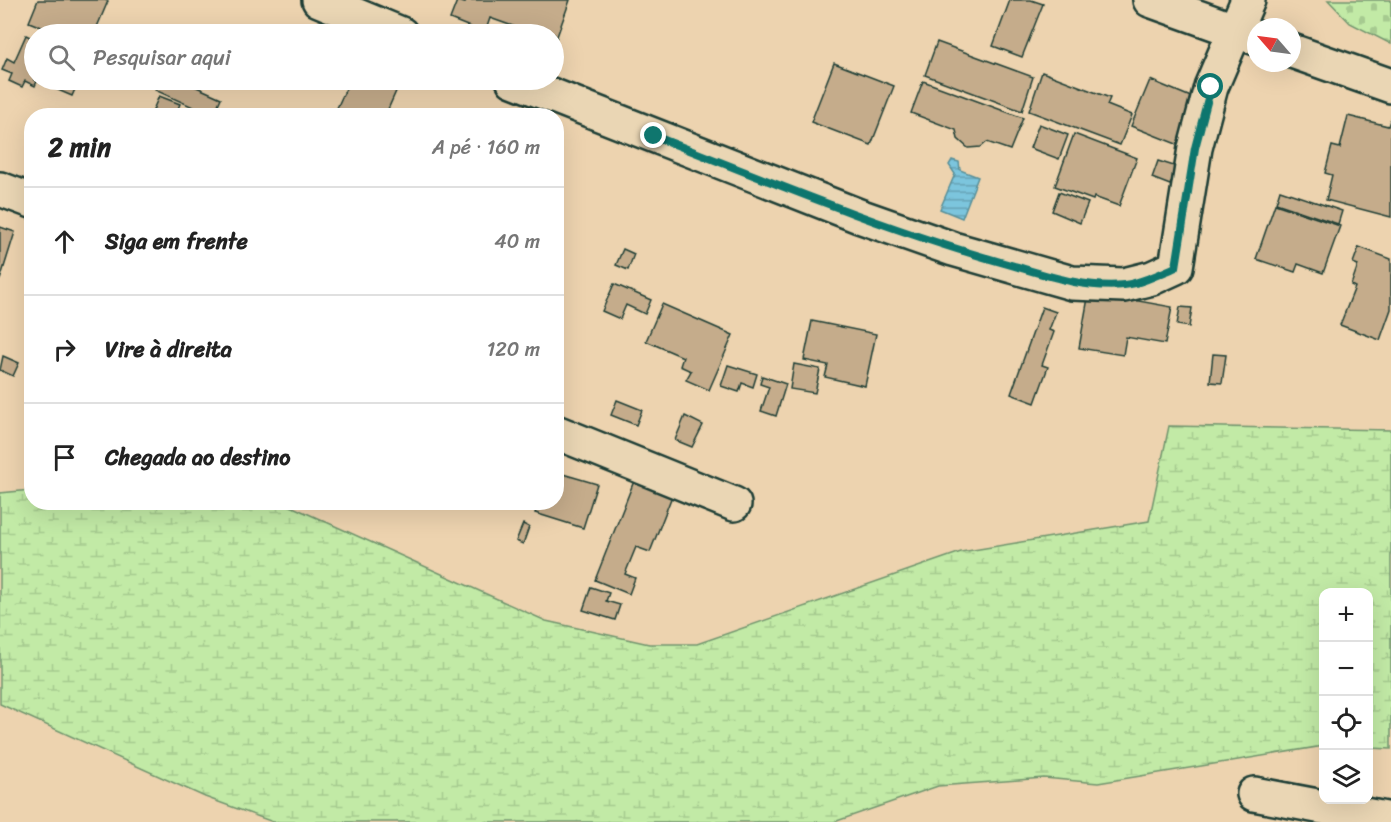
<!DOCTYPE html>
<html lang="pt">
<head>
<meta charset="utf-8">
<style>
	body { margin:0; font-family:Sriracha,sans-serif; background:#f6f6f6; color:#222 }
	.controls { position:absolute; right:18px; bottom:18px; display:grid; overflow:hidden; border-radius:12px; box-shadow:0 6px 24px #0002 }
	.controls button { width:54px; height:54px; display:grid; place-items:center; padding:0; border:0; border-bottom:2px solid #e0e0e0; background:#fff; color:#222; font:30px sans-serif }
	.compass { position:absolute; left:1247px; top:18px; width:54px; height:54px; border-radius:50%; background:#fff; box-shadow:0 6px 24px #0002; rotate:298deg }
	.stop { position:absolute; width:18px; height:18px; margin:-14px; border:4px solid #0f766e; border-radius:50%; background:#fff }
	.stop.end { background:#0f766e; border-color:#fff; box-shadow:0 2px 6px #0008 }
	.list { margin:0; padding:0; list-style:none }
	h2 { display:flex; justify-content:space-between; align-items:center; height:78px; margin:0; padding:0 24px; font-size:26px }
	h2 small { font-size:20px; font-weight:400; color:#767676 }
	.list li { display:grid; grid-template-columns:39px 1fr auto; gap:18px; align-items:center; box-sizing:border-box; height:108px; padding:0 24px; border-top:2px solid #e0e0e0 }
	.list b { display:block; font-size:22px; white-space:nowrap }
	.list em { font-size:20px; font-style:normal; color:#767676 }
	.icon { flex:none; width:33px; height:33px; fill:none; stroke:currentColor; stroke-width:2; stroke-linecap:round; stroke-linejoin:round }
	.map { position:relative; flex:none; width:1391px; height:822px; overflow:hidden }
	.search { position:absolute; background:#fff; box-shadow:0 6px 24px #0002; left:24px; top:24px; width:540px; height:66px; display:flex; align-items:center; gap:15px; box-sizing:border-box; padding:0 21px; border-radius:33px; color:#767676; font-size:22px }
	.panel { position:absolute; background:#fff; box-shadow:0 6px 24px #0002; left:24px; top:108px; width:540px; height:402px; border-radius:24px }
	.map>svg:first-child { display:block }
	.wetland { fill:url(#wetland-marsh); stroke:#70946d; stroke-width:1.5 }
	.cemetery { fill:url(#cemetery-stones); stroke:#70946d; stroke-width:1.5 }
	.water { fill:url(#water-rules); stroke:#578f99; stroke-width:1.5 }
	.building { fill:#c5ac8b; stroke:#1f3d34; stroke-width:1.5 }
	.lines { fill:none; stroke-linecap:round; stroke-linejoin:round }
	.minor-casing { stroke:#1f3d34; stroke-width:38 }
	.minor { stroke:#ead6b4; stroke-width:33 }
	.route { stroke:#0f766e; stroke-width:8 }
</style>
</head>
<body>
<div class="map">
<svg width="1391" height="822" viewBox="0 0 1391 822">
	<defs>
		<pattern id="wetland-marsh" width="20" height="14" patternUnits="userSpaceOnUse" patternTransform="scale(1.5)"><rect width="20" height="14" fill="#c2eaa6"/><path d="M1 5h8M5 5V1M11 12h8M15 12V8" fill="none" stroke="#a6ca90"/></pattern>
		<pattern id="cemetery-stones" width="16" height="16" patternUnits="userSpaceOnUse" patternTransform="scale(1.5)"><rect width="16" height="16" fill="#c2eaa6"/><path d="M2 7V4a2 2 0 0 1 4 0v3zM10 15v-3a2 2 0 0 1 4 0v3z" fill="#a6ca90"/></pattern>
		<pattern id="water-rules" width="6" height="5" patternUnits="userSpaceOnUse" patternTransform="scale(1.5)"><rect width="6" height="5" fill="#7cc5dd"/><path d="M0 2.5h6" fill="none" stroke="#65a1b4"/></pattern>
	</defs>
	<rect width="100%" height="100%" fill="#edd3af"/>
	<filter id="ink" filterUnits="userSpaceOnUse"><feTurbulence type="fractalNoise" baseFrequency=".0167" numOctaves="2"/><feDisplacementMap in="SourceGraphic" scale="12" xChannelSelector="R" yChannelSelector="G"/><feConvolveMatrix kernelMatrix="1 2 1 2 8 2 1 2 1" color-interpolation-filters="sRGB"/></filter>
	<g filter="url(#ink)">
		<!-- wetland -->
		<path class="wetland" d="M1169,426L1391,430V749L1369,748L1368,592H1324L1323,746L1098,783L1044,778L938,786L834,822H273L205,797L0,704V493L31,490L32,502L284,503L546,621L649,644H697L961,552L1149,521Z"/>
		<!-- cemetery -->
		<path class="cemetery" d="M1328,0H1391V44L1350,23Z"/>
		<!-- water -->
		<path class="water" d="M952,160L959,162L960,170L978,177L962,218L940,209L955,174L949,165Z"/>
		<!-- building -->
		<g class="building">
			<path d="M38,0H105L108,1L94,34H59L29,22Z"/>
			<path d="M466,0H570L555,42L554,34H535L490,18L485,33L450,19L457,1L465,3Z"/>
			<path d="M1010,0H1031L1043,4L1022,57L993,46Z"/>
			<path d="M26,35L34,39V80H79L72,96L37,81L35,86L25,81L22,87L9,81L12,74L2,70L7,58L14,62Z"/>
			<path d="M937,42L1033,77L1022,111L925,75Z"/>
			<path d="M834,63L894,86L871,145L811,122Z"/>
			<path d="M1042,72L1110,98L1107,105L1132,115L1120,145L1029,111Z"/>
			<path d="M160,80H181L221,98L213,116L155,90Z"/>
			<path d="M350,80H401L385,116H350L336,110Z"/>
			<path d="M1150,80L1198,100L1179,145L1131,126Z"/>
			<path d="M923,81L1023,118L1010,150L987,142L981,147L968,148L958,139L956,130L911,113Z"/>
			<path d="M159,96L180,104L175,116L153,110Z"/>
			<path d="M1348,116L1388,126L1391,118V217L1326,200L1332,175L1325,173L1332,146L1340,148Z"/>
			<path d="M1039,124L1068,135L1059,159L1030,148Z"/>
			<path d="M1074,134L1137,158L1119,206L1094,197L1093,200L1055,186Z"/>
			<path d="M1158,161L1177,167L1170,185L1152,178Z"/>
			<path d="M1280,190L1342,211L1338,224L1276,203Z"/>
			<path d="M1059,192L1088,203L1080,223L1052,211Z"/>
			<path d="M1275,204L1340,226L1323,273L1298,264L1295,272L1256,259Z"/>
			<path d="M0,227L15,232L0,280Z"/>
			<path d="M1359,247L1391,259V309L1380,340L1340,325L1355,287L1351,285L1358,265L1353,263Z"/>
			<path d="M623,249L634,254L628,270L616,265Z"/>
			<path d="M614,284L651,300L645,314L626,305L620,319L602,311Z"/>
			<path d="M1089,292L1172,307L1165,344L1126,337L1123,355L1079,348Z"/>
			<path d="M662,304L733,335L709,390L686,380L691,371L680,366L683,357L646,341Z"/>
			<path d="M1042,307L1056,312L1049,330L1054,332L1042,365L1048,367L1035,403L1011,394Z"/>
			<path d="M1180,307L1192,308L1189,327L1177,325Z"/>
			<path d="M812,321L876,334L865,386L825,377L828,365L804,360Z"/>
			<path d="M1213,354L1226,355L1222,383L1210,382Z"/>
			<path d="M3,356L19,363L13,376L0,370Z"/>
			<path d="M794,364L820,369L815,393L790,389Z"/>
			<path d="M728,365L757,374L753,387L742,383L739,392L721,386Z"/>
			<path d="M762,376L786,384L776,416L761,411L769,387L760,384Z"/>
			<path d="M617,400L642,410L636,425L611,415Z"/>
			<path d="M685,416L703,425L692,447L675,440Z"/>
			<path d="M556,472L597,484L583,528L535,513L539,502H556Z"/>
			<path d="M634,481L672,496L650,552L636,547L625,574L635,578L629,594L595,580Z"/>
			<path d="M523,524L529,527L523,544L516,541Z"/>
			<path d="M591,587L609,593L606,601L620,605L615,620L583,610Z"/>
		</g>
		<g class="lines">
			<!-- minor casing -->
			<g class="minor-casing">
				<g id="minor">
					<path d="M319,0L401,34"/>
					<path d="M1150,0L1256,38"/>
					<path d="M1292,51L1391,86"/>
					<path d="M513,80L859,216L953,249L1072,283L1124,285L1152,278L1176,267L1195,148L1211,87L1248,0"/>
					<path d="M0,189L32,201"/>
					<path d="M556,432L734,504"/>
					<path d="M1254,794L1391,820"/>
				</g>
			</g>
			<!-- minor -->
			<use href="#minor" class="minor"/>
		</g>
	</g>
	<g class="lines" filter="url(#ink)">
		<!-- route -->
		<path class="route" d="M654,136C769,181 884,229 1004,263C1043,274 1083,289 1124,285C1142,283 1159,274 1176,267L1195,148L1211,87"/>
	</g>
</svg>
<div class="controls">
<button>+</button>
<button>−</button>
<button><svg class="icon" aria-label="locate" viewBox="0 0 24 24"><circle cx="12" cy="12" r="6"/><path d="M12 2v4M12 18v4M2 12h4M18 12h4"/></svg></button>
<button><svg class="icon" aria-label="layers" viewBox="0 0 24 24"><path d="M12 4l9 5-9 5-9-5zM3 14l9 5 9-5"/></svg></button>
</div>
<svg class="compass" viewBox="-18 -18 36 36"><path d="M0-13l5 13h-10z" fill="#e53935"/><path d="M0 13l5-13h-10z" fill="#767676"/></svg>
<div class="stop" style="left:1211px;top:87px"></div>
<div class="stop end" style="left:654px;top:136px"></div>
<div class="search"><svg class="icon" aria-label="search" viewBox="0 0 24 24"><circle cx="10" cy="10" r="6"/><path d="M15 15l6 6"/></svg>Pesquisar aqui</div>
<section class="panel">
<h2>2 min<small>A pé · 160 m</small></h2>
<ul class="list">
<li><svg class="icon" aria-label="ahead" viewBox="0 0 24 24"><path d="M12 20V5M6 11l6-6 6 6"/></svg><div><b>Siga em frente</b></div><em>40 m</em></li>
<li><svg class="icon" aria-label="right" viewBox="0 0 24 24"><path d="M7 20v-9h11M14 6l5 5-5 5"/></svg><div><b>Vire à direita</b></div><em>120 m</em></li>
<li><svg class="icon" aria-label="arrive" viewBox="0 0 24 24"><path d="M6 21V4h12l-3 4 3 4H6"/></svg><div><b>Chegada ao destino</b></div></li>
</ul>
</section>
</div>
</body>
</html>
